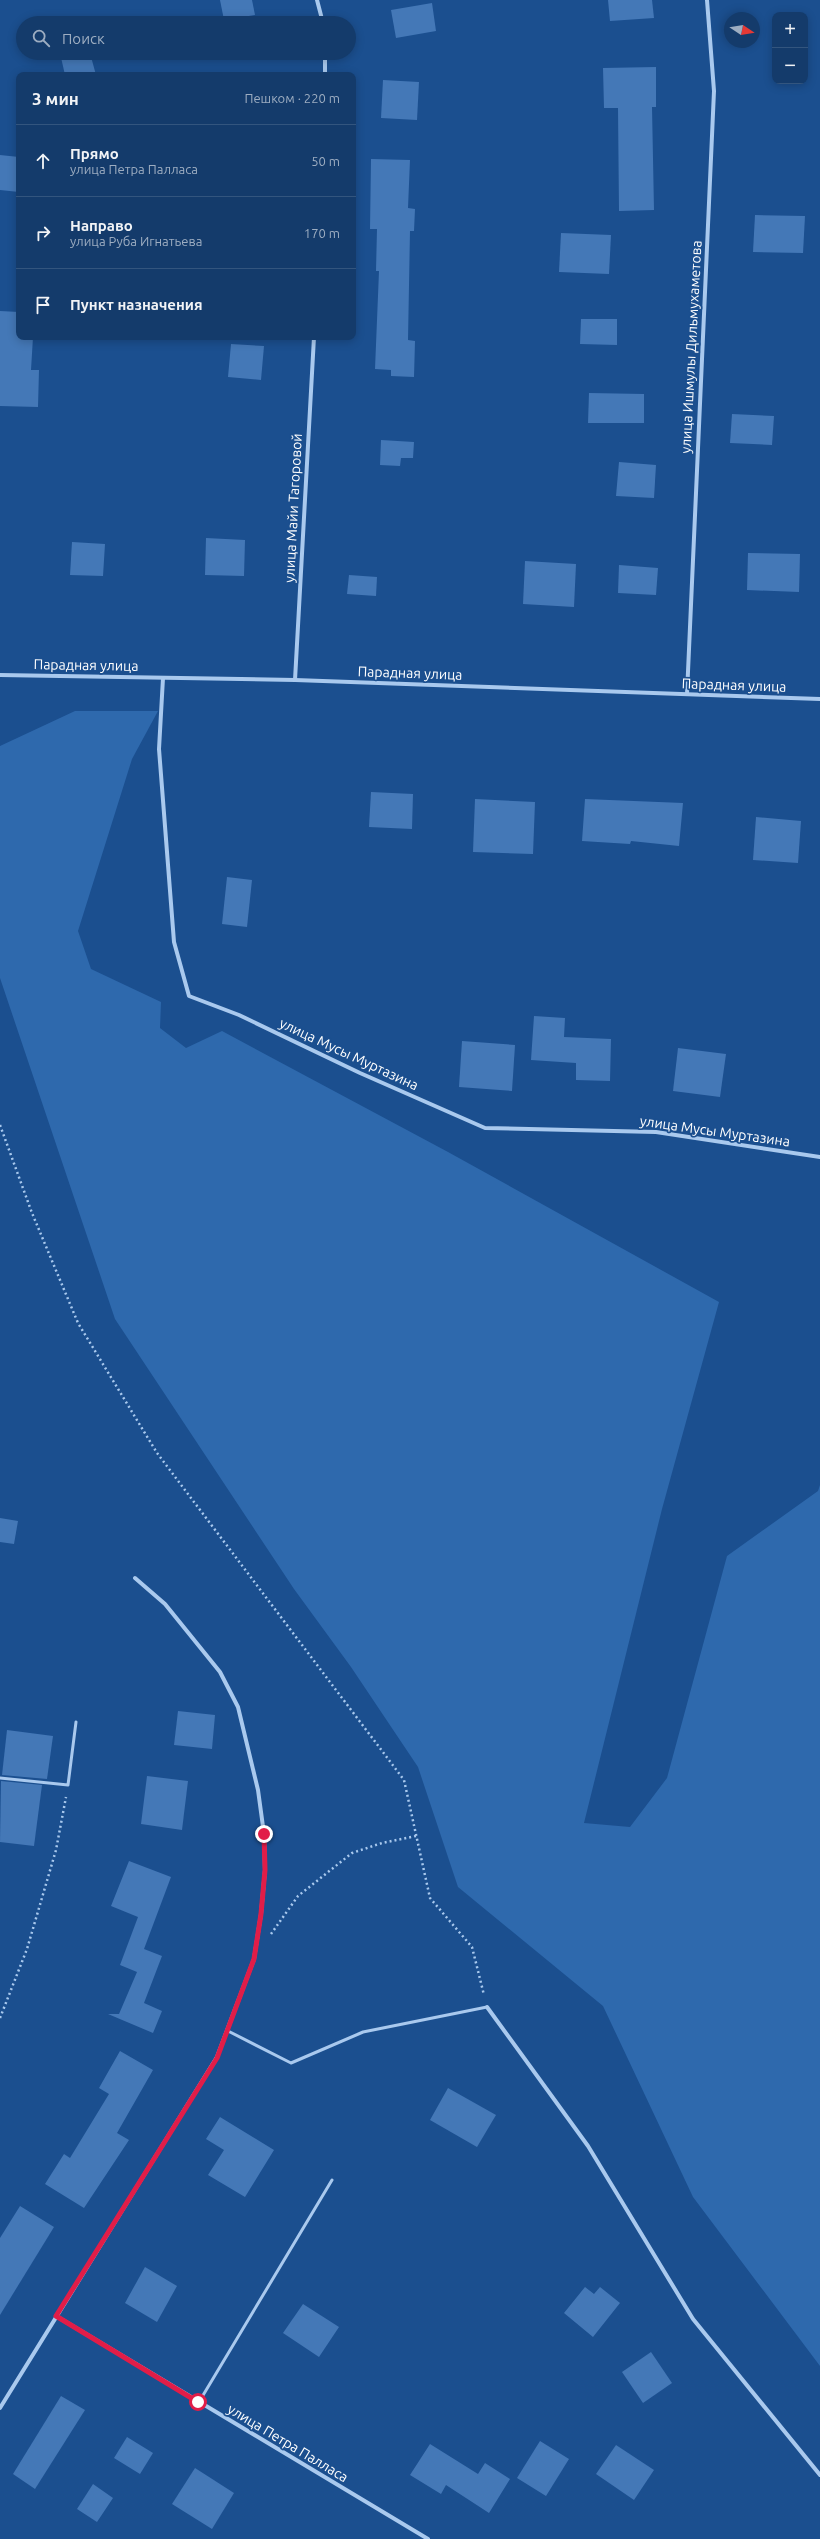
<!DOCTYPE html>
<html lang="ru">
<head>
<meta charset="utf-8">
<style>
	body { margin:0; font-family:Ubuntu,sans-serif; background:#1d4271; color:#f1f3f6 }
	.controls { position:absolute; right:12px; top:12px; display:grid; overflow:hidden; border-radius:8px; box-shadow:0 2px 10px #0003 }
	.controls button { width:36px; height:36px; display:grid; place-items:center; padding:0; border:0; border-bottom:1px solid #33557e; background:#143b6b; color:#f1f3f6; font:20px sans-serif }
	.compass { position:absolute; left:724px; top:12px; width:36px; height:36px; border-radius:50%; background:#143b6b; box-shadow:0 2px 10px #0003; rotate:102deg }
	.stop { position:absolute; width:12px; height:12px; margin:-9px; border:3px solid #e11d48; border-radius:50%; background:#fff }
	.stop.end { background:#e11d48; border-color:#fff; box-shadow:0 1px 4px #0008 }
	.list { margin:0; padding:0; list-style:none }
	h2 { display:flex; justify-content:space-between; align-items:center; height:52px; margin:0; padding:0 16px; font-size:17px }
	h2 small { font-size:13px; font-weight:400; color:#9dadc1 }
	.list li { display:grid; grid-template-columns:26px 1fr auto; gap:12px; align-items:center; box-sizing:border-box; height:72px; padding:0 16px; border-top:1px solid #33557e }
	.list b { display:block; font-size:15px; white-space:nowrap }
	.list p { margin:0; font-size:13px; white-space:nowrap; color:#9dadc1 }
	.list em { font-size:13px; font-style:normal; color:#9dadc1 }
	.icon { flex:none; width:22px; height:22px; fill:none; stroke:currentColor; stroke-width:2; stroke-linecap:round; stroke-linejoin:round }
	.map { position:relative; flex:none; width:820px; height:2539px; overflow:hidden }
	.search { position:absolute; background:#143b6b; box-shadow:0 2px 10px #0003; left:16px; top:16px; width:340px; height:44px; display:flex; align-items:center; gap:10px; box-sizing:border-box; padding:0 14px; border-radius:22px; color:#9dadc1; font-size:15px }
	.panel { position:absolute; background:#143b6b; box-shadow:0 2px 10px #0003; left:16px; top:72px; width:340px; height:268px; border-radius:8px }
	.map>svg:first-child { display:block }
	.green { fill:#2e69ad }
	.building { fill:#4478b7 }
	.lines { fill:none; stroke-linecap:round; stroke-linejoin:round }
	.path { stroke:#a9c9ee; stroke-width:2.5; stroke-dasharray:2 3; stroke-linecap:butt }
	.lane { stroke:#a9c9ee; stroke-width:3 }
	.street { stroke:#a9c9ee; stroke-width:4 }
	.route { stroke:#e11d48; stroke-width:5 }
	.labels { text-anchor:middle; stroke-width:3.5; stroke-linejoin:round; paint-order:stroke }
	.street-label { font-size:14px; fill:#fff; stroke:#1b4f8f }
</style>
</head>
<body>
<div class="map">
<svg width="820" height="2539" viewBox="0 0 820 2539">
	<rect width="100%" height="100%" fill="#1b4f8f"/>
	<!-- green -->
	<path class="green" d="M75,711H158L132,759L78,931L91,969L161,1002L160,1028L186,1048L222,1031L448,1152L719,1302L662,1509L584,1823L630,1827L667,1778L727,1556L818,1491L820,1485V2366L693,2197L603,2006L458,1887L418,1767L351,1667L294,1589L115,1319L0,978V746Z"/>
	<!-- building -->
	<g class="building">
		<path d="M220,0H252L255,15L224,20Z"/>
		<path d="M608,0H652L654,18L610,21Z"/>
		<path d="M432,3L436,31L396,38L391,10Z"/>
		<path d="M60,53H90L96,75H65Z"/>
		<path d="M656,67V107H652L654,210L619,211L618,108H604L603,68Z"/>
		<path d="M383,80L419,82L417,120L381,118Z"/>
		<path d="M0,155L19,157V192L0,190Z"/>
		<path d="M371,159L410,160L408,208L415,209L414,231H410L408,340L415,341L414,377L391,376V370L375,369L379,271H376L377,229H370Z"/>
		<path d="M755,215L805,216L803,253L753,252Z"/>
		<path d="M561,233L611,235L609,274L559,272Z"/>
		<path d="M0,311L19,312V337H33L31,370H39L38,407L0,406Z"/>
		<path d="M581,319H617V345L580,344Z"/>
		<path d="M231,344L264,346L261,380L228,377Z"/>
		<path d="M589,393L644,394V423H588Z"/>
		<path d="M732,414L774,416L772,445L730,443Z"/>
		<path d="M381,440L414,442L413,458H401L400,466L380,465Z"/>
		<path d="M619,462L656,465L654,498L616,496Z"/>
		<path d="M206,538L245,540L244,576L205,575Z"/>
		<path d="M72,542L105,544L103,576L70,575Z"/>
		<path d="M748,553L800,554L799,592L747,590Z"/>
		<path d="M525,561L576,564L574,607L523,604Z"/>
		<path d="M619,565L658,568L656,595L618,593Z"/>
		<path d="M349,575L377,577L376,596L347,594Z"/>
		<path d="M371,792L413,794L412,829L369,827Z"/>
		<path d="M475,799L535,802L533,854L473,852Z"/>
		<path d="M585,799L683,803L679,846L631,841L630,844L582,841Z"/>
		<path d="M756,817L801,821L798,863L753,860Z"/>
		<path d="M227,877L252,880L247,927L222,924Z"/>
		<path d="M534,1016L565,1018L564,1037L611,1039L610,1081L576,1080V1063L531,1060Z"/>
		<path d="M462,1041L515,1045L512,1091L459,1087Z"/>
		<path d="M678,1048L726,1054L720,1097L673,1091Z"/>
		<path d="M0,1518L18,1521L14,1544L0,1542Z"/>
		<path d="M178,1711L215,1715L212,1749L174,1745Z"/>
		<path d="M7,1730L53,1736L47,1779L2,1775Z"/>
		<path d="M147,1776L188,1781L182,1830L141,1824Z"/>
		<path d="M1,1781L42,1785L34,1846L0,1842Z"/>
		<path d="M129,1861L171,1877L144,1949L162,1956L144,2003L162,2011L153,2033L108,2014H119L137,1972L120,1965L138,1917L111,1906Z"/>
		<path d="M120,2051L153,2070L117,2133L129,2140L84,2208L45,2184L64,2154L70,2158L109,2094L99,2088Z"/>
		<path d="M448,2088L496,2115L477,2147L430,2120Z"/>
		<path d="M220,2117L274,2150L245,2197L208,2175L224,2150L206,2139Z"/>
		<path d="M20,2206L54,2227L0,2315V2238Z"/>
		<path d="M145,2267L177,2286L157,2322L125,2303Z"/>
		<path d="M585,2287L594,2294L600,2287L620,2303L593,2337L564,2313Z"/>
		<path d="M303,2304L339,2327L319,2357L283,2333Z"/>
		<path d="M651,2352L672,2383L643,2403L622,2372Z"/>
		<path d="M61,2396L85,2410L35,2489L13,2474Z"/>
		<path d="M127,2437L153,2453L140,2474L114,2458Z"/>
		<path d="M540,2441L569,2459L546,2496L517,2478Z"/>
		<path d="M430,2444L478,2474L485,2463L510,2479L489,2513L446,2485L441,2494L410,2475Z"/>
		<path d="M616,2445L654,2470L634,2500L596,2474Z"/>
		<path d="M195,2468L234,2493L212,2529L172,2504Z"/>
		<path d="M93,2484L113,2498L97,2522L77,2509Z"/>
	</g>
	<g class="lines">
		<!-- path -->
		<g class="path">
			<path d="M0,1125L32,1213L78,1323L157,1453L404,1780L430,1898L472,1947L484,1995"/>
			<path d="M271,1934L298,1896L352,1853L382,1843L416,1836"/>
			<path d="M0,2018L27,1949L56,1850L66,1797"/>
		</g>
		<!-- lane -->
		<g class="lane">
			<path d="M0,1778L68,1785L76,1722"/>
			<path d="M228,2031L291,2063L363,2032L487,2007"/>
			<path d="M199,2402L332,2180"/>
		</g>
		<!-- street -->
		<g class="street">
			<path d="M317,0L323,23"/>
			<path d="M325,75V53"/>
			<path d="M0,675L295,680L820,699"/>
			<path d="M163,678L159,749L174,942L189,996L239,1015L360,1073L485,1128L656,1132L820,1157"/>
			<path d="M295,680L314,337"/>
			<path d="M687,694L714,91L707,0"/>
			<path d="M487,2007L588,2146L693,2319L820,2475"/>
			<path d="M56,2316L428,2539"/>
			<path d="M0,2408L217,2057L254,1959L261,1914L265,1870L264,1834L258,1790L238,1707L220,1672L165,1604L135,1578"/>
		</g>
	</g>
	<g class="lines">
		<!-- route -->
		<path class="route" d="M198,2402L56,2316L217,2058L254,1959L261,1914L265,1870L264,1834"/>
	</g>
	<g class="labels">
		<!-- street labels -->
		<g class="street-label">
			<text transform="translate(691 347) rotate(-87)" y="5">улица Ишмулы Дильмухаметова</text>
			<text transform="translate(293 508) rotate(-87)" y="5">улица Майи Тагоровой</text>
			<text transform="translate(86 665) rotate(1)" y="5">Парадная улица</text>
			<text transform="translate(410 673) rotate(2)" y="5">Парадная улица</text>
			<text transform="translate(734 685) rotate(2)" y="5">Парадная улица</text>
			<text transform="translate(349 1054) rotate(25)" y="5">улица Мусы Муртазина</text>
			<text transform="translate(715 1131) rotate(8)" y="5">улица Мусы Муртазина</text>
			<text transform="translate(288 2443) rotate(31)" y="5">улица Петра Палласа</text>
		</g>
	</g>
</svg>
<div class="controls">
<button>+</button>
<button>−</button>
</div>
<svg class="compass" viewBox="-18 -18 36 36"><path d="M0-13l5 13h-10z" fill="#e53935"/><path d="M0 13l5-13h-10z" fill="#9dadc1"/></svg>
<div class="stop" style="left:198px;top:2402px"></div>
<div class="stop end" style="left:264px;top:1834px"></div>
<div class="search"><svg class="icon" aria-label="search" viewBox="0 0 24 24"><circle cx="10" cy="10" r="6"/><path d="M15 15l6 6"/></svg>Поиск</div>
<section class="panel">
<h2>3 мин<small>Пешком · 220 m</small></h2>
<ul class="list">
<li><svg class="icon" aria-label="ahead" viewBox="0 0 24 24"><path d="M12 20V5M6 11l6-6 6 6"/></svg><div><b>Прямо</b><p>улица Петра Палласа</p></div><em>50 m</em></li>
<li><svg class="icon" aria-label="right" viewBox="0 0 24 24"><path d="M7 20v-9h11M14 6l5 5-5 5"/></svg><div><b>Направо</b><p>улица Руба Игнатьева</p></div><em>170 m</em></li>
<li><svg class="icon" aria-label="arrive" viewBox="0 0 24 24"><path d="M6 21V4h12l-3 4 3 4H6"/></svg><div><b>Пункт назначения</b></div></li>
</ul>
</section>
</div>
</body>
</html>
